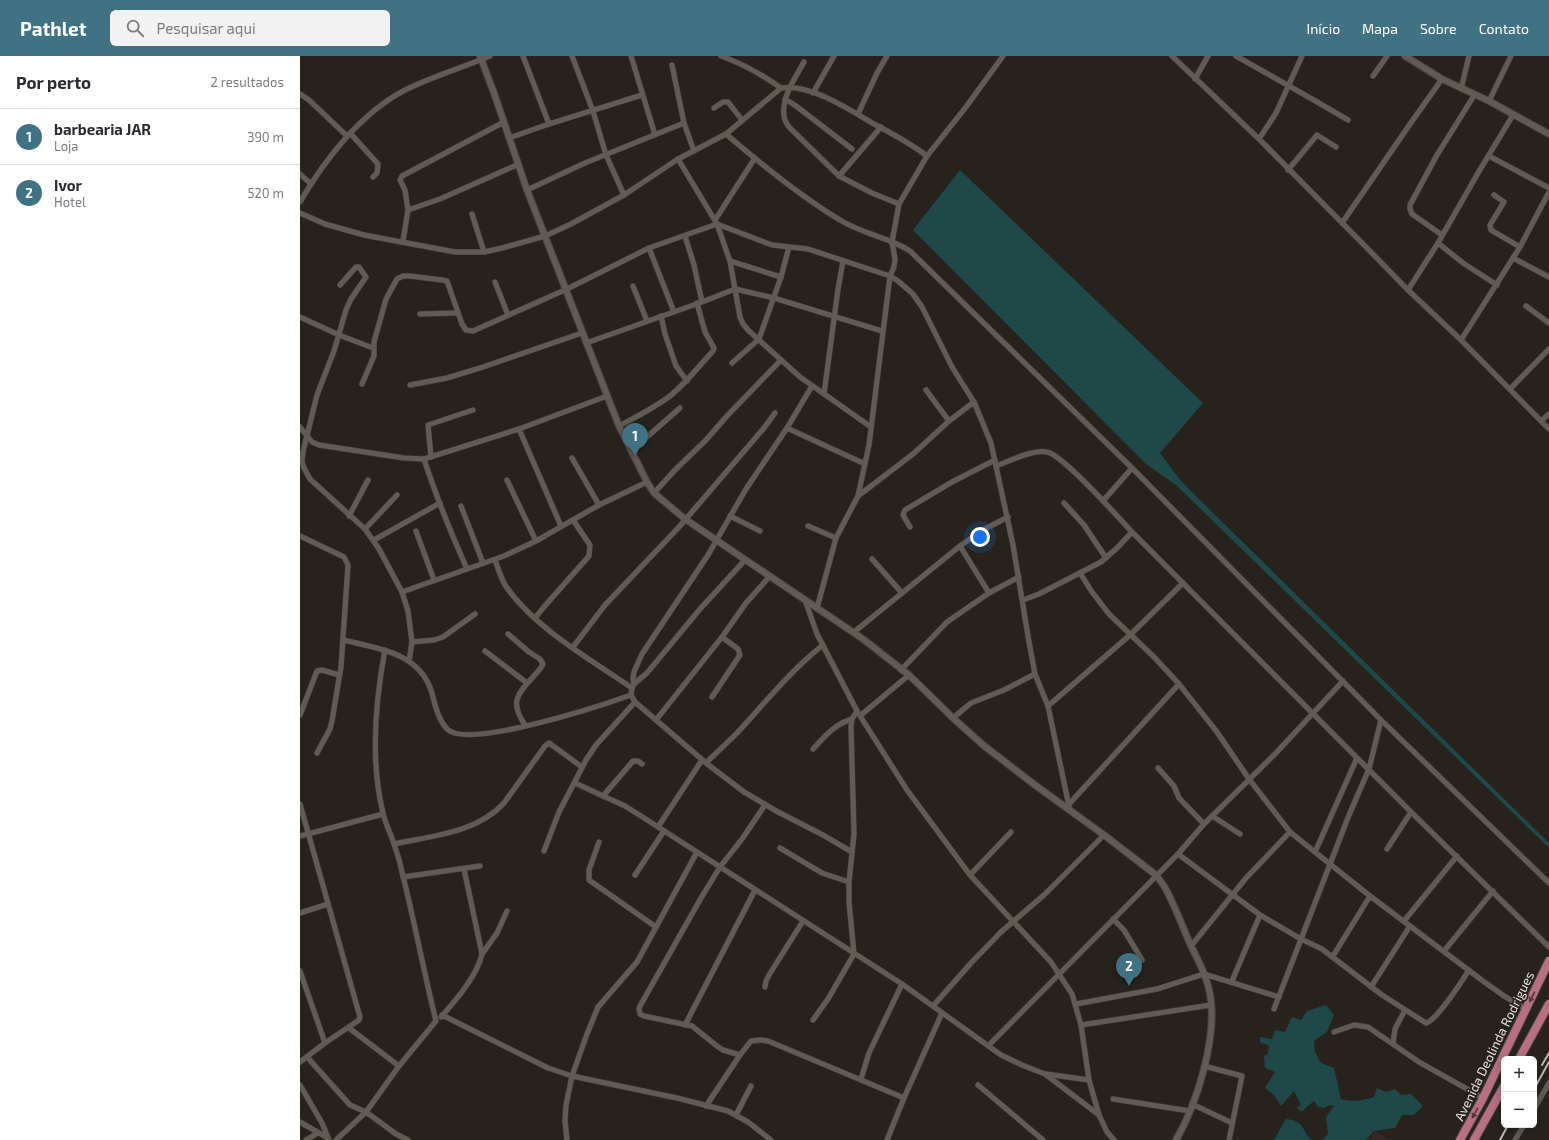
<!DOCTYPE html>
<html lang="pt">
<head>
<meta charset="utf-8">
<style>
	body { margin:0; font-family:"Exo 2",sans-serif; background:#f2f2f3; color:#2b2b33 }
	.controls { position:absolute; right:12px; bottom:12px; display:grid; overflow:hidden; border-radius:6px; box-shadow:0 2px 10px #0003 }
	.controls button { width:36px; height:36px; display:grid; place-items:center; padding:0; border:0; border-bottom:1px solid #e1e1e2; background:#fff; color:#2b2b33; font:20px sans-serif }
	.you { position:absolute; left:680px; top:481px; width:14px; height:14px; margin:-10px; border:3px solid #fff; border-radius:50%; background:#1a73e8; box-shadow:0 0 0 6px #1a73e833 }
	.badge { display:grid; place-items:center; width:26px; height:26px; border-radius:50%; background:#407284; color:#fff; font-size:13px; font-weight:700 }
	.pin { position:absolute; translate:-50% -33px; filter:drop-shadow(0 1px 2px #0008) }
	.pin::after { content:''; position:absolute; top:21px; width:14px; height:12px; background:inherit; clip-path:polygon(0 0,100% 0,50% 100%) }
	.list { margin:0; padding:0; list-style:none }
	h2 { display:flex; justify-content:space-between; align-items:center; height:52px; margin:0; padding:0 16px; font-size:17px }
	h2 small { font-size:13px; font-weight:400; color:#7c7c81 }
	.list li { display:grid; grid-template-columns:26px 1fr auto; gap:12px; align-items:center; box-sizing:border-box; height:56px; padding:0 16px; border-top:1px solid #e1e1e2 }
	.list b { display:block; font-size:15px; white-space:nowrap }
	.list p { margin:0; font-size:13px; white-space:nowrap; color:#7c7c81 }
	.list em { font-size:13px; font-style:normal; color:#7c7c81 }
	.icon { flex:none; width:22px; height:22px; fill:none; stroke:currentColor; stroke-width:2; stroke-linecap:round; stroke-linejoin:round }
	.map { position:relative; flex:none; width:1249px; height:1084px; overflow:hidden }
	header { display:flex; align-items:center; gap:24px; box-sizing:border-box; height:56px; padding:0 20px; background:#407284; color:#fff }
	header strong { font-size:19px }
	nav { display:flex; gap:22px; margin-inline-start:auto; font-size:14px }
	.search { width:280px; height:36px; background:#f2f2f3; display:flex; align-items:center; gap:10px; box-sizing:border-box; padding:0 14px; border-radius:6px; color:#7c7c81; font-size:15px }
	main { display:flex }
	aside { flex:1; background:#fff }
	.map>svg:first-child { display:block }
	.commercial { fill:#382526 }
	.water { fill:#1f4849 }
	.lines { fill:none; stroke-linecap:round; stroke-linejoin:round }
	.minor-casing { stroke:#433f3b; stroke-width:6 }
	.tertiary-casing { stroke:#433f3b; stroke-width:8 }
	.trunk-casing { stroke:#433f3b; stroke-width:10 }
	.minor { stroke:#605b53; stroke-width:5 }
	.tertiary { stroke:#605b53; stroke-width:6 }
	.trunk { stroke:#b86f82; stroke-width:8 }
	.rail { stroke:#bcb8b4; stroke-width:2 }
	.oneway { fill:#523a3b }
	.labels { text-anchor:middle; stroke-width:3.5; stroke-linejoin:round; paint-order:stroke }
	.street-label { font-size:13px; fill:#e5e2de; stroke:#27231c }
</style>
</head>
<body>
<header>
<strong>Pathlet</strong>
<div class="search"><svg class="icon" aria-label="search" viewBox="0 0 24 24"><circle cx="10" cy="10" r="6"/><path d="M15 15l6 6"/></svg>Pesquisar aqui</div>
<nav><a>Início</a><a>Mapa</a><a>Sobre</a><a>Contato</a></nav>
</header>
<main>
<aside>
<h2>Por perto<small>2 resultados</small></h2>
<ul class="list">
<li><span class="badge">1</span><div><b>barbearia JAR</b><p>Loja</p></div><em>390 m</em></li>
<li><span class="badge">2</span><div><b>Ivor</b><p>Hotel</p></div><em>520 m</em></li>
</ul>
</aside>
<div class="map">
<svg width="1249" height="1084" viewBox="0 0 1249 1084">
	<rect width="100%" height="100%" fill="#27231c"/>
	<!-- commercial -->
	<path class="commercial" d="M1075,1075L1090,1084H1069Z"/>
	<!-- water -->
	<g class="water">
		<path d="M660,114L903,347L860,397L881,425L906,450L1249,787V792L876,429L846,408L613,174Z"/>
		<path d="M1026,949L1034,959L1027,976L1014,985L1015,996L1021,1007L1034,1012L1041,1043C1053,1046 1062,1045 1074,1041L1077,1032L1086,1036L1095,1033L1101,1039L1111,1038L1123,1050L1114,1059H1102L1095,1072L1074,1075L1066,1084H1022L1028,1078L1026,1061L1034,1050L1029,1049L1025,1052L1018,1051L1014,1045L1002,1055L996,1052L1001,1049L994,1035L981,1050L974,1039L965,1032L975,1016L965,1012L964,1000L968,998L969,990L960,986V981L972,983L975,974L985,976L992,961L1001,964L1007,955Z"/>
		<path d="M986,1063C1007,1066 1000,1074 1012,1084H974Z"/>
	</g>
	<g class="lines">
		<!-- minor casing -->
		<g class="minor-casing">
			<g id="minor">
				<path d="M223,0L249,68"/>
				<path d="M272,0L293,55L306,99L324,139"/>
				<path d="M331,0L355,79"/>
				<path d="M421,0C443,8 463,19 481,32C510,27 550,54 574,68C593,78 610,87 627,100"/>
				<path d="M872,0L959,83L1064,189L1108,234L1161,284L1249,373"/>
				<path d="M936,0C973,21 1011,42 1048,64"/>
				<path d="M504,6C496,21 481,41 484,60C484,64 487,68 489,71L539,120L572,137L599,148"/>
				<path d="M372,9L384,67L394,95"/>
				<path d="M1073,20L1087,0"/>
				<path d="M895,23L908,0"/>
				<path d="M1161,33L1169,0"/>
				<path d="M513,37L534,0"/>
				<path d="M0,38L9,44L47,80"/>
				<path d="M485,43L496,50L552,93"/>
				<path d="M1189,45L1211,0"/>
				<path d="M414,52L423,46H428L442,64"/>
				<path d="M558,58L577,17L587,0"/>
				<path d="M204,66L102,120L100,124L105,134L108,154L140,143L219,108"/>
				<path d="M50,77L78,108L77,117L73,121"/>
				<path d="M426,78C462,109 500,140 540,164C562,178 589,181 610,195L832,412L1081,664L1249,827"/>
				<path d="M209,82L249,68L342,39"/>
				<path d="M959,83L976,57L1002,0"/>
				<path d="M1189,100L1249,132"/>
				<path d="M378,103L417,168L430,205L440,261L443,268L449,275L500,321L571,371"/>
				<path d="M988,114L1017,79L1036,91"/>
				<path d="M0,118L11,128"/>
				<path d="M539,120L581,71"/>
				<path d="M227,134L285,107L384,67"/>
				<path d="M1194,139L1204,146L1190,169L1191,174L1220,191"/>
				<path d="M0,146C25,103 61,57 105,34C133,20 162,12 190,0"/>
				<path d="M0,157L25,168L64,179L155,196H184L202,192L245,180L271,168L324,139L378,103L426,78L481,32"/>
				<path d="M172,158L184,196"/>
				<path d="M415,164L455,102"/>
				<path d="M1042,167L1108,71L1142,23"/>
				<path d="M1142,179L1112,158L1110,153V149L1137,99L1175,38"/>
				<path d="M385,180L394,209L402,246"/>
				<path d="M103,185L108,154"/>
				<path d="M1138,187L1163,207L1197,229"/>
				<path d="M349,192L374,256"/>
				<path d="M1213,202L1249,221"/>
				<path d="M430,205L481,221"/>
				<path d="M195,226L208,259"/>
				<path d="M40,229L56,211H59L66,221L51,243L46,254L34,295L17,339L3,396L2,406L4,412L10,423L65,473L79,493L102,536L108,555L112,586L109,605"/>
				<path d="M333,230L347,265"/>
				<path d="M1108,234L1138,187L1178,117L1213,59"/>
				<path d="M1226,250L1249,267"/>
				<path d="M120,258L157,257"/>
				<path d="M361,260L365,278L376,310L387,325"/>
				<path d="M0,261L39,279L73,292"/>
				<path d="M1161,284L1220,191L1249,136"/>
				<path d="M286,287L402,246L435,233L474,242L582,275"/>
				<path d="M432,307L459,283L481,221L489,191"/>
				<path d="M62,328L74,300V286L86,243L97,223L103,220H110L142,224L147,225L162,268L166,274L173,275L267,233L349,192L417,168L472,189L508,193L590,220L598,225L613,238L622,251L652,311L674,346L691,387L713,489L729,586L735,618L748,650L770,755"/>
				<path d="M110,329L147,322L183,311L282,277"/>
				<path d="M1210,333L1249,293"/>
				<path d="M626,334L649,365"/>
				<path d="M524,338L538,233L543,205"/>
				<path d="M1241,365L1249,358"/>
				<path d="M319,370C336,361 354,352 370,340C386,327 399,310 413,295L414,292L405,276L397,247"/>
				<path d="M0,371L12,386L19,389L104,402L124,403L219,373L307,340"/>
				<path d="M487,372L565,408"/>
				<path d="M219,373L261,470"/>
				<path d="M331,395L380,352"/>
				<path d="M131,401L128,369L173,354"/>
				<path d="M272,402L299,449"/>
				<path d="M124,403C136,440 151,477 167,513"/>
				<path d="M696,410C710,405 733,393 747,396C763,399 818,461 832,476L1111,756L1249,891"/>
				<path d="M207,424L236,485"/>
				<path d="M354,437L375,414L406,384L426,361L481,304"/>
				<path d="M558,440L613,398L649,365L674,346"/>
				<path d="M803,445L832,412"/>
				<path d="M764,447L784,469L806,502"/>
				<path d="M161,450L183,507"/>
				<path d="M49,460L68,424"/>
				<path d="M430,460L460,475"/>
				<path d="M508,470L536,482"/>
				<path d="M610,471L603,459L605,454L652,426L695,404"/>
				<path d="M65,473L97,439"/>
				<path d="M116,475L134,524"/>
				<path d="M0,480L44,501L48,509L41,611L32,665L30,673L17,697"/>
				<path d="M74,484L140,447"/>
				<path d="M660,490L689,537"/>
				<path d="M572,503L602,537"/>
				<path d="M195,504C198,512 201,522 205,529C234,572 290,603 332,632"/>
				<path d="M445,504L400,553L347,617L334,628L332,632L331,639L335,646L406,707L444,736L478,756L523,779L552,796"/>
				<path d="M780,517L792,536L809,558L854,601L879,628L917,676L949,723L990,776L1070,840L1183,925L1204,940L1226,953"/>
				<path d="M102,536L204,500L236,485L299,449L347,426"/>
				<path d="M505,544L517,578L557,655L607,734L670,819L751,906L772,938L781,969L789,1024L799,1059L807,1076L814,1084"/>
				<path d="M723,544L739,538L801,506L817,492L832,476"/>
				<path d="M517,552L536,482L558,440L569,389L590,220L594,211L595,203L592,186L599,148L627,100L666,51L703,0"/>
				<path d="M235,562L243,552L289,500L290,489L273,464"/>
				<path d="M554,576L660,490L683,474L708,461"/>
				<path d="M208,578L229,596L240,603L243,608C241,613 236,617 233,621C216,639 210,647 225,669"/>
				<path d="M43,584C76,592 118,596 131,634C135,647 137,662 147,673C167,694 303,649 331,639"/>
				<path d="M112,586L134,584L143,581L175,558"/>
				<path d="M273,591L305,549L379,471L464,372L475,357"/>
				<path d="M185,595L227,627"/>
				<path d="M601,614L647,566L689,537L719,521"/>
				<path d="M334,628L333,623L334,616L342,598L408,499L446,433L487,372L512,330"/>
				<path d="M412,641L440,599L438,593L422,581"/>
				<path d="M748,650L830,579L883,527"/>
				<path d="M0,659L17,615L22,614L39,619"/>
				<path d="M561,659L609,619"/>
				<path d="M653,662L671,647L704,634L735,618"/>
				<path d="M356,664L422,581L446,547L470,520"/>
				<path d="M513,693C525,680 535,668 552,663"/>
				<path d="M406,707C416,697 427,687 437,677C465,647 490,615 523,589"/>
				<path d="M858,712L874,730L879,742L904,768"/>
				<path d="M275,727L325,750L341,760L602,928L701,999L722,1009L745,1018L799,1059"/>
				<path d="M303,740L333,705H338L342,708"/>
				<path d="M770,747L879,628"/>
				<path d="M0,748L60,961L59,964L25,987L0,1006"/>
				<path d="M465,749L442,783L420,811L401,842L340,950L339,953L340,958L344,960L392,970L417,990L423,994L440,999L451,985L461,984L468,985L604,1042"/>
				<path d="M912,760L940,778"/>
				<path d="M358,771L402,704"/>
				<path d="M0,780L83,758"/>
				<path d="M299,786L289,814V824L356,871"/>
				<path d="M94,788C131,780 177,777 204,747L245,690L249,687L282,711"/>
				<path d="M480,792L522,817L549,826"/>
				<path d="M1087,793L1111,756"/>
				<path d="M244,795L259,756L286,704L296,689L335,646"/>
				<path d="M1015,796L1057,702"/>
				<path d="M878,798L960,859L1001,883L1022,893L1082,939L1126,967C1136,965 1162,925 1169,914"/>
				<path d="M335,819L364,775"/>
				<path d="M670,819L711,776"/>
				<path d="M103,821L180,810"/>
				<path d="M0,857L28,848"/>
				<path d="M813,863L824,874L842,904"/>
				<path d="M1104,865L1157,800"/>
				<path d="M891,890L946,822L990,776"/>
				<path d="M1144,895L1193,835"/>
				<path d="M182,898L197,877L207,855"/>
				<path d="M1033,900L1070,840"/>
				<path d="M0,915L25,987"/>
				<path d="M932,925L960,859"/>
				<path d="M465,931L466,925L469,919L503,865"/>
				<path d="M1071,931L1110,870"/>
				<path d="M776,948L857,933L904,918L979,941"/>
				<path d="M633,950L671,907L701,876L744,839L804,779"/>
				<path d="M974,953L1049,759L1069,713L1081,664"/>
				<path d="M142,959L248,1012L272,1020L377,1042L428,1055L448,1066L471,1084"/>
				<path d="M141,961C156,944 177,920 182,898L164,813"/>
				<path d="M513,964L528,943L554,898L549,846V826L554,778L551,671L552,663L557,655"/>
				<path d="M385,969L455,834"/>
				<path d="M781,969L911,949"/>
				<path d="M49,972L99,1010"/>
				<path d="M1034,976L1054,969L1068,971L1119,1006L1183,1042"/>
				<path d="M1093,987L1095,973L1105,954"/>
				<path d="M689,989L878,798L904,768L975,698L1043,625"/>
				<path d="M7,1001L50,1049L66,1056L96,1078L108,1084"/>
				<path d="M904,1010L942,1020L929,1084"/>
				<path d="M746,1018L789,1024"/>
				<path d="M561,1023L569,997L602,928"/>
				<path d="M0,1029L22,1067L29,1084"/>
				<path d="M678,1029L743,1084"/>
				<path d="M813,1043L890,1055"/>
				<path d="M892,1048L932,1067"/>
				<path d="M406,1050L440,999"/>
				<path d="M1234,1053L1249,1027"/>
				<path d="M436,1059L451,1030"/>
				<path d="M0,1066L28,1082"/>
				<path d="M6,1084L18,1077"/>
				<path d="M36,1084L66,1056L99,1010L136,965C124,917 115,868 103,820C101,810 98,799 94,788C91,778 85,767 83,757C70,704 75,647 85,594"/>
				<path d="M267,1084L265,1065L266,1049L272,1020L287,978L298,951L337,906L397,796"/>
				<path d="M587,1084L604,1042L642,957"/>
				<path d="M1215,1084L1224,1069"/>
			</g>
		</g>
		<!-- tertiary casing -->
		<g class="tertiary-casing">
			<g id="tertiary">
				<path d="M180,0L194,37L227,134L319,370L347,426L354,437L385,463L563,583L609,619L653,662L683,689L735,729L804,779L856,819L864,830C875,849 882,870 891,890C899,906 907,921 910,938C918,980 897,1048 876,1084"/>
				<path d="M1105,0L1142,23L1189,45L1249,78"/>
			</g>
		</g>
		<!-- trunk casing -->
		<g class="trunk-casing">
			<g id="trunk">
				<path d="M1219,1003L1249,948"/>
				<path d="M1160,1084L1183,1042L1249,905"/>
				<path d="M1174,1084L1204,1030"/>
			</g>
		</g>
		<!-- minor -->
		<use href="#minor" class="minor"/>
		<!-- tertiary -->
		<use href="#tertiary" class="tertiary"/>
		<!-- trunk -->
		<use href="#trunk" class="trunk"/>
		<!-- rail -->
		<g class="rail">
			<path d="M1242,1009L1249,997"/>
			<path d="M1234,1033L1249,1006"/>
			<path d="M1200,1084L1208,1069"/>
		</g>
	</g>
	<!-- one-way arrows -->
	<defs><path id="oneway-solid" d="M-6-.8H1V-3.2L6.5 0L1 3.2V.8H-6Z"/></defs>
	<g class="oneway">
		<use href="#oneway-solid" transform="translate(1232 941) rotate(116)"/>
		<use href="#oneway-solid" transform="translate(1175 1057) rotate(119)"/>
	</g>
	<g class="labels">
		<!-- street labels -->
		<g class="street-label">
			<text transform="translate(1194 990) rotate(-64)" y="5">Avenida Deolinda Rodrigues</text>
		</g>
	</g>
</svg>
<div class="controls">
<button>+</button>
<button>−</button>
</div>
<div class="you"></div>
<div class="pin badge" style="left:335px;top:400px">1</div>
<div class="pin badge" style="left:829px;top:930px">2</div>
</div>
</main>
</body>
</html>
